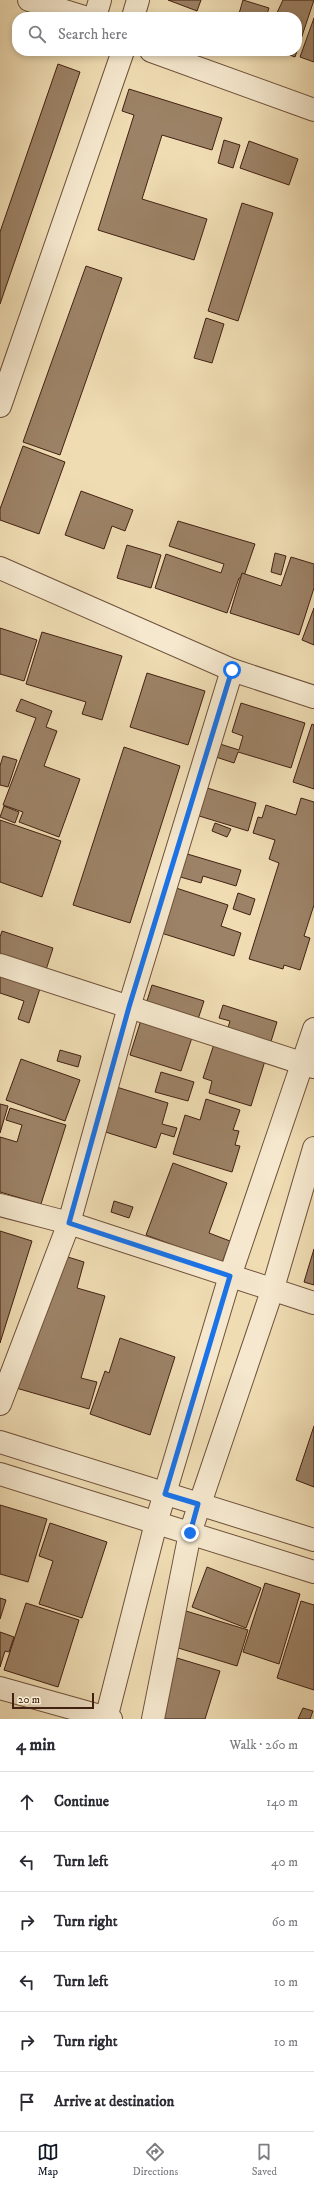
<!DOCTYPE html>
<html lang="en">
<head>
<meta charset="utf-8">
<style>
	body { margin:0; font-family:"IM FELL DW Pica",serif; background:#f7f7f7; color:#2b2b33 }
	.scale { position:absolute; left:12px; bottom:10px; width:82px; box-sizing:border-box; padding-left:4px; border:2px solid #432112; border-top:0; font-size:11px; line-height:14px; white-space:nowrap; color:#432112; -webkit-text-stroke:3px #f5e8ce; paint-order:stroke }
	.stop { position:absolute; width:12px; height:12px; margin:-9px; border:3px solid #1a73e8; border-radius:50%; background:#fff }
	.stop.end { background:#1a73e8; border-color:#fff; box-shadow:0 1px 4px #0008 }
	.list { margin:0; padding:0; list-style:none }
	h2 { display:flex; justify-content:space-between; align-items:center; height:52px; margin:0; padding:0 16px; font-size:17px }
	h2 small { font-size:13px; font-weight:400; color:#7c7c81 }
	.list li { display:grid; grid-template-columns:26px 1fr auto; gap:12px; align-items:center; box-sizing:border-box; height:60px; padding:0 16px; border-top:1px solid #e1e1e2 }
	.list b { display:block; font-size:15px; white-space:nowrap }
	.list em { font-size:13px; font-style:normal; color:#7c7c81 }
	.icon { flex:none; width:22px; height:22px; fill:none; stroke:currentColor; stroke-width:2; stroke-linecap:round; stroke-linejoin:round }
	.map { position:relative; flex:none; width:314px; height:1719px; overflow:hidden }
	.search { position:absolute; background:#fff; box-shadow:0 2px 6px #0003; left:12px; right:12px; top:12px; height:44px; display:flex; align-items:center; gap:10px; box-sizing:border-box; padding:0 14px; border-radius:16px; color:#7c7c81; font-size:15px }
	.sheet { height:412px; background:#fff }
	nav { display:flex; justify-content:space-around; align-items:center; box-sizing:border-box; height:56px; border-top:1px solid #e1e1e2; background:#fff; font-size:11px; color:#7c7c81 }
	nav a { display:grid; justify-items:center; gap:2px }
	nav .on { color:#111827 }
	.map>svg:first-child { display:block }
	.building { fill:#9c8266; stroke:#432112 }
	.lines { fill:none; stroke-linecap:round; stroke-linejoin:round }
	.minor-casing { stroke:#6e503a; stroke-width:24 }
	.minor { stroke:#f5e8ce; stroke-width:22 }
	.route { stroke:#1a73e8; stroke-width:5 }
</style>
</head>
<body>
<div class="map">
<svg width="314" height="1719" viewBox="0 0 314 1719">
	<rect width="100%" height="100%" fill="#efdcb3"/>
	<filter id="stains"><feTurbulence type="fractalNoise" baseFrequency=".005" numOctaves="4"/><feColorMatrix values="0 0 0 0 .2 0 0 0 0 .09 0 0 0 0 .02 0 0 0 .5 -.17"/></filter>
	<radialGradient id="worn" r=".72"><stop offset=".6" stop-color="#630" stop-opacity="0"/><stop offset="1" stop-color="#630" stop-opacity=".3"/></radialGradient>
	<!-- building -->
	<g class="building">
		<path d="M168,0H201L197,11Z"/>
		<path d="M243,0L269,8L266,17H238Z"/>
		<path d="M283,0H314L297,51V17H275Z"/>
		<path d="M314,18V62L300,57Z"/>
		<path d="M279,51H297L295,57Z"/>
		<path d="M58,64L80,72L0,304V232Z"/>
		<path d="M129,89L222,118L212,150L162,135L142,199L207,219L194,260L98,230L134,115L122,111Z"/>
		<path d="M224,140L240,145L233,168L218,163Z"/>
		<path d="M249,141L298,159L289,185L240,168Z"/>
		<path d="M242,203L273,213L238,321L208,311Z"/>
		<path d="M86,266L122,278L60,455L23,442Z"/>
		<path d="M206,318L224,324L212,363L194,358Z"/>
		<path d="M23,446L65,462L39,534L0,520V509Z"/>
		<path d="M81,491L133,510L125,531L112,526L104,549L65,535Z"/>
		<path d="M178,521L255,544L243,579L239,578L227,613L155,588L166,554L221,573L224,564L169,546Z"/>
		<path d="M127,545L161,555L151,588L117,578Z"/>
		<path d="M275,553L286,556L281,575L271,572Z"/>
		<path d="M291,557L314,564V588L299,635L230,613L242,573L281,586Z"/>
		<path d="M314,608V645L302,640Z"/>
		<path d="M0,628L37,640L24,681L0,674Z"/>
		<path d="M42,632L122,656L102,720L82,714L86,702L26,684Z"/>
		<path d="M147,673L205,691L188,745L130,727Z"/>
		<path d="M21,699L52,711L46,727L57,731L44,766L80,779L59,837L19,822L23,812L3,805L36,718L16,711Z"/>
		<path d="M241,703L305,723L291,768L238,752L234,763L216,757L220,744L239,750L243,736L232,732Z"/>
		<path d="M312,724L314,725V789L293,782Z"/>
		<path d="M124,747L180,766L130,923L73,905Z"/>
		<path d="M3,756L17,760L8,787L0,785V766Z"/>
		<path d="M204,787L256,803L248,831L196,815Z"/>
		<path d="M301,798L314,802V905L304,936L310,938L300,970L284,965L283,969L249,959L279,863L269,859L275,840L253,833L258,817L262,818L266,805L296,815Z"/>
		<path d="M4,806L19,812L15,823L0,817Z"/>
		<path d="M0,820L61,841L42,897L0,882Z"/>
		<path d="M215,823L231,829L227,837L212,831Z"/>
		<path d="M184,853L241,870L236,886L203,876L201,883L177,876Z"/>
		<path d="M173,887L228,905L221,926L241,933L234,956L158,932Z"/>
		<path d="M238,893L255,899L250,915L233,909Z"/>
		<path d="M2,931L53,948L29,1023L18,1019L24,1001L0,993V937Z"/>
		<path d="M152,985L204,1001L181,1071L130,1055Z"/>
		<path d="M223,1005L277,1022L251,1106L209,1093L212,1081L203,1078L215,1041L223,1044L230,1021L219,1018Z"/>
		<path d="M60,1050L81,1056L78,1067L57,1061Z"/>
		<path d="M21,1059L80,1080L65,1121L6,1100Z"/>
		<path d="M161,1072L194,1082L188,1101L155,1092Z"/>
		<path d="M110,1085L168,1103L162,1124L177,1128L174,1137L161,1133L156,1148L96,1129Z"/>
		<path d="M206,1099L240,1110L233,1130L239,1131L235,1145L240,1146L232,1172L173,1154L185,1115L200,1120Z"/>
		<path d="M0,1104L8,1106L0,1133Z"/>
		<path d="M10,1108L66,1125L41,1204L0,1192V1137L17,1142L22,1125L6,1120Z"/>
		<path d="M173,1163L227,1183L209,1233L230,1241L222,1263L146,1235Z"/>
		<path d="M114,1201L133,1207L129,1218L111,1212Z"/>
		<path d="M0,1231L32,1241L0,1343Z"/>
		<path d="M314,1249V1285L304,1282Z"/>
		<path d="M55,1253L84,1262L77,1288L105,1296L81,1378L97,1382L89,1409L16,1388Z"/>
		<path d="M120,1338L175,1357L150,1435L90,1414L105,1371L109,1373Z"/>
		<path d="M314,1426V1487L296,1480Z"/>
		<path d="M0,1505L47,1519L28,1582L0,1574Z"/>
		<path d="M50,1523L107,1542L82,1618L39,1604L53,1561L39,1556Z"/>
		<path d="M207,1567L261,1588L246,1628L192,1607Z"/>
		<path d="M265,1583L300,1594L279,1664L243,1652Z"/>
		<path d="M0,1598L6,1600L0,1619Z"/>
		<path d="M301,1601L314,1605V1690L277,1678Z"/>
		<path d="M26,1603L79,1620L58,1687L4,1670Z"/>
		<path d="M186,1611L248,1630L237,1666L175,1647Z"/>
		<path d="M0,1632L14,1637L9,1652L5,1651L0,1667Z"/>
		<path d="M177,1658L220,1671L205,1719H158Z"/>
		<path d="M303,1708L313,1711L310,1719H298Z"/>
	</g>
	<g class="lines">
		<!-- minor casing -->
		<g class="minor-casing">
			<g id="minor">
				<path d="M29,0L84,17"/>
				<path d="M95,17L100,0"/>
				<path d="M133,17L138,0"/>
				<path d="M151,51L314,110"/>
				<path d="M0,406L123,51"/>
				<path d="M0,568L232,670L314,697"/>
				<path d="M0,965L314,1067"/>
				<path d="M0,1205L69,1223L314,1303"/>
				<path d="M0,1404L69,1223L129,1007L232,670"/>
				<path d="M0,1442L314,1540"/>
				<path d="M0,1474L314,1572"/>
				<path d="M0,1688L111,1719"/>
				<path d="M106,1719L156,1523L230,1276L314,1029"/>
				<path d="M153,1719L190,1533L273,1288L314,1148"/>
			</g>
		</g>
		<!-- minor -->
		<use href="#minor" class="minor"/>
	</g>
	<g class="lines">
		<!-- route -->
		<path class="route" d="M190,1533L198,1504L165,1494L230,1276L69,1223L129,1007L232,670"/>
	</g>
	<rect width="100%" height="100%" filter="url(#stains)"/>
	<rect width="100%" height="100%" fill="url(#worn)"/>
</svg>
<div class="scale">20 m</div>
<div class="stop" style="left:232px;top:670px"></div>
<div class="stop end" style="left:190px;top:1533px"></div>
<div class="search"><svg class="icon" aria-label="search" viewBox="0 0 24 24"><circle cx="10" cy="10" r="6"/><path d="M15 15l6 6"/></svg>Search here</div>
</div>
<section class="sheet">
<h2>4 min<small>Walk · 260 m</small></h2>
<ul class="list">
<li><svg class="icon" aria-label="ahead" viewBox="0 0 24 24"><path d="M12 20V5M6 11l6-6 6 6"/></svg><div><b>Continue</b></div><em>140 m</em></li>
<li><svg class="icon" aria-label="left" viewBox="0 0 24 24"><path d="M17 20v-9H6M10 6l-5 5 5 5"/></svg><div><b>Turn left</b></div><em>40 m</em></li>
<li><svg class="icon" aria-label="right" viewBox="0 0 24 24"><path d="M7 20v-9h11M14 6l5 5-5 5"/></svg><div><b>Turn right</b></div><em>60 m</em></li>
<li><svg class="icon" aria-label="left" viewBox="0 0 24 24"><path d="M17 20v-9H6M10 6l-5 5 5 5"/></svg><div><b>Turn left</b></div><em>10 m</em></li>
<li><svg class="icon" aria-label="right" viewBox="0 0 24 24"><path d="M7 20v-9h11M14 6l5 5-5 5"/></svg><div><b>Turn right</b></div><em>10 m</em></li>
<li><svg class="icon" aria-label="arrive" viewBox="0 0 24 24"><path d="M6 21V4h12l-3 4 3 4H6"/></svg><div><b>Arrive at destination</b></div></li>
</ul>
</section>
<nav>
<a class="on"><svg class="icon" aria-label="map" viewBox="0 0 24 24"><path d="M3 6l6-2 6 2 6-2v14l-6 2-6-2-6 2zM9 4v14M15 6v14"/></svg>Map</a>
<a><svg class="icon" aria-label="directions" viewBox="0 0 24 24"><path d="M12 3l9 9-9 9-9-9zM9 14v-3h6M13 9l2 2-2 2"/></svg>Directions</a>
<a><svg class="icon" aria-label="saved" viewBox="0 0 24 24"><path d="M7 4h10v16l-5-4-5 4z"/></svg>Saved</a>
</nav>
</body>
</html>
